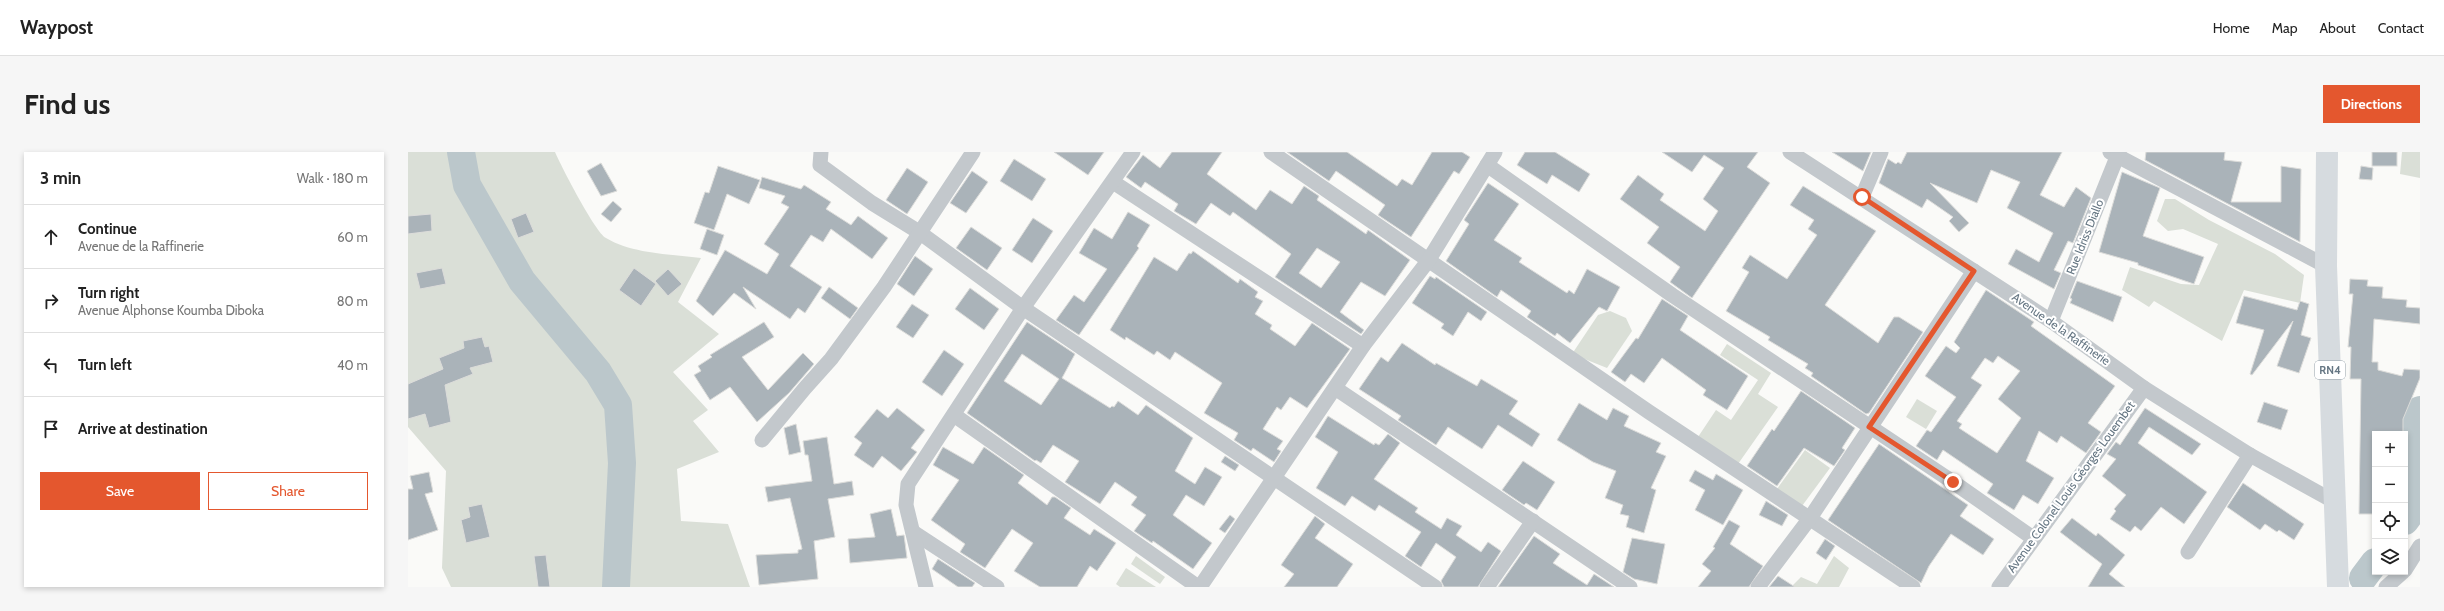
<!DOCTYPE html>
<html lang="en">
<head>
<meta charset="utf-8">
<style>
	body { margin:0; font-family:Cabin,sans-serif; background:#f6f6f6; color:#222 }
	.controls { position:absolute; right:12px; bottom:12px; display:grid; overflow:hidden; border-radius:0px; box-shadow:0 2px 6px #0003 }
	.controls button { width:36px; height:36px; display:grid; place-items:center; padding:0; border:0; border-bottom:1px solid #e0e0e0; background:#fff; color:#222; font:20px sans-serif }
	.stop { position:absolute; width:12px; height:12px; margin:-9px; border:3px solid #e4572e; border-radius:50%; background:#fff }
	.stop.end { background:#e4572e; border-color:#fff; box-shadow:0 1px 4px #0008 }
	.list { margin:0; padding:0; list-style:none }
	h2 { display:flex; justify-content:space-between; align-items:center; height:52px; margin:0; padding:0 16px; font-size:17px }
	h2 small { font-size:13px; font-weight:400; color:#767676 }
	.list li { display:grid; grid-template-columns:26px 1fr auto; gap:12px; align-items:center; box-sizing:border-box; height:64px; padding:0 16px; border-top:1px solid #e0e0e0 }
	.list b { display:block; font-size:15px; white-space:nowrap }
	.list p { margin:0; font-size:13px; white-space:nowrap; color:#767676 }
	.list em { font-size:13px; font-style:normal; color:#767676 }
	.actions { display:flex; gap:8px; padding:12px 16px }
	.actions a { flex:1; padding:9px 0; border:1px solid #e4572e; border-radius:0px; text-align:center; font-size:14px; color:#e4572e }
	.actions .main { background:#e4572e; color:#fff }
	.icon { flex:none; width:22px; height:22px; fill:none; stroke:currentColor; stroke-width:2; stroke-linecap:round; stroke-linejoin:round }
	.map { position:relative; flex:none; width:2012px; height:435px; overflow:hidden; border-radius:0px }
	header { display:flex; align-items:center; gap:24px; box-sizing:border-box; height:56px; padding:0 20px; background:#fff; border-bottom:1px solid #e0e0e0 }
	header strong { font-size:19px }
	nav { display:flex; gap:22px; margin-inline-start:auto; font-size:14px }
	.intro { display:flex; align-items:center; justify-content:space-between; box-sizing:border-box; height:96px; padding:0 24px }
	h1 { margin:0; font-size:28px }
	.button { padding:10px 18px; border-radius:0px; background:#e4572e; color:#fff; font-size:14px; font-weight:700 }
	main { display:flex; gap:24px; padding:0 24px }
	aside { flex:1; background:#fff; border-radius:0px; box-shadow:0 2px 6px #0003 }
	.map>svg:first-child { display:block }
	.green { fill:#dadfd7 }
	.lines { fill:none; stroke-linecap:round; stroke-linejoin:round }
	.river { stroke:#bbc7cb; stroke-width:28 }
	.building { fill:#aab3b9; stroke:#dcdcda; fill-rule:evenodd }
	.minor { stroke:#c3c8cc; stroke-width:15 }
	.highway { stroke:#d6dbdf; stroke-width:22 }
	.route { stroke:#e4572e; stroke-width:5 }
	.labels { text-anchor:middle; stroke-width:4; stroke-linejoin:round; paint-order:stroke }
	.shield { fill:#fff; stroke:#939fa8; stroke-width:1 }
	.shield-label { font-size:11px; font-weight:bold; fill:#657683 }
	.street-label { font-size:12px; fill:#657683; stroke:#fff }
</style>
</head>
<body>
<header>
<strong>Waypost</strong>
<nav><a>Home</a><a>Map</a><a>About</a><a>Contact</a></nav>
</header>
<div class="intro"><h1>Find us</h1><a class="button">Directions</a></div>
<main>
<aside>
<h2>3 min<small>Walk · 180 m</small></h2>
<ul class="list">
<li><svg class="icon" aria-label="ahead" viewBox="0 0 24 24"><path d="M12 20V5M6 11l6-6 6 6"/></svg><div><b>Continue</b><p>Avenue de la Raffinerie</p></div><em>60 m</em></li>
<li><svg class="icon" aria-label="right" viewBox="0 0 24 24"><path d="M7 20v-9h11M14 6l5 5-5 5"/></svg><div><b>Turn right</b><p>Avenue Alphonse Koumba Diboka</p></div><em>80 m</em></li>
<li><svg class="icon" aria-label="left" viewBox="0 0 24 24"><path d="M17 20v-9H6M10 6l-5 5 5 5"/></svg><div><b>Turn left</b></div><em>40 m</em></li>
<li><svg class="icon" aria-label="arrive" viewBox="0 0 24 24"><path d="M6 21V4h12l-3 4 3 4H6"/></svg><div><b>Arrive at destination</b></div></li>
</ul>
<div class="actions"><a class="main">Save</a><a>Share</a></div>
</aside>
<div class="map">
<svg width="2012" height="435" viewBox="0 0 2012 435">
	<rect width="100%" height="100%" fill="#fafaf8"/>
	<!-- green -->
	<g class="green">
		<path d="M0,0H147C153,14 187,80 198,86C225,102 262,102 293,106L270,150L311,182L265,220L300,258L285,269L311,300L269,317L273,369L320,372L342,435H43L34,416L38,319L0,275Z"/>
		<path d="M1994,0H2012V26L1992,22Z"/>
		<path d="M1757,47H1767L1801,68L1867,102L1896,123L1892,151L1836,138L1814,189L1746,149L1741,155L1714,138L1722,115L1773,132L1791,133L1810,92L1775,77L1760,79L1749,69Z"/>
		<path d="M1202,159L1218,166L1224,179L1199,216L1164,202L1190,163Z"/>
		<path d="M1319,192L1363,221L1350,242L1370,255L1330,312L1290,285L1308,258L1323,268L1350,228L1312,203Z"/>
		<path d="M1509,247L1529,259L1518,277L1498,265Z"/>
		<path d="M1397,298L1422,316L1394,354L1369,337Z"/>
		<path d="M728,404L757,425L752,432L723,412Z"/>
		<path d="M1426,404L1441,416L1431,435H1383L1393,425L1409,432Z"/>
		<path d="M718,416L748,435H712L708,432Z"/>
	</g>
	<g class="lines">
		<!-- river -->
		<g class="river">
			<path d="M53,0L59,33L114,129L190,220L210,253L214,311L208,435"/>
			<path d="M1997,369L2005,358L1999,276L2012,258"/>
			<path d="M1955,426L1967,410"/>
		</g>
	</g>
	<!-- building -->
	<g class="building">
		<path d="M646,0H696L680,23Z"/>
		<path d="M764,0H814L799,22L848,58L862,38L884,52L896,34L911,44L909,48L958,82L960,78L1002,108L977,144L953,130L932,160L956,178L953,182L867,125L883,102L825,60L822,64L803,51L788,72L766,59L770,52L737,30L733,36L718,25L735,3L752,16ZM909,96L932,110L913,136L891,121Z"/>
		<path d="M879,0H939L989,34L994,27L1004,33L1024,0H1054L1062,5L1051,22L1046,19L1003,85L970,63L977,53L928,19L921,29Z"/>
		<path d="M1117,0H1147L1182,22L1171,40L1144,23L1139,32L1109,13Z"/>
		<path d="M1254,0H1350L1339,15L1362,31L1284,146L1262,130L1272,115L1239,91L1251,75L1212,47L1230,23L1256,42L1252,48L1297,79L1310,59L1295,47L1316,16L1296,3L1284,20Z"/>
		<path d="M1424,0H1463L1455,19Z"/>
		<path d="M1499,0H1654L1632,43L1656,55L1668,35L1683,46L1665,91L1660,89L1646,118L1653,121L1646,137L1600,112L1608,97L1631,110L1645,81L1599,56L1612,30L1583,18L1569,51L1522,31L1561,71L1551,80L1541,69L1545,65L1519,47L1514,56L1471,31L1480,7L1488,12L1490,10L1493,12Z"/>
		<path d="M1738,0H1817L1816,8L1834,10L1823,50H1873V14L1893,17L1892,90L1737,8Z"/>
		<rect x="1964" y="0" width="25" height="14"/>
		<path d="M606,7L638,27L624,49L592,29Z"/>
		<path d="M193,11L209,39L193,44L179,19Z"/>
		<path d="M310,14L352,28L341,52L319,42L306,78L286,71L297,40L301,41Z"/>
		<path d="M1953,14L1965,16L1964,28L1951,27Z"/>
		<path d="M499,16L520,30L499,62L478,48Z"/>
		<path d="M564,19L580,30L558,61L542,51Z"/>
		<path d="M1714,20L1752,36L1735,84L1796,105L1786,132L1730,113V111L1691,100Z"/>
		<path d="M354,25L393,37L396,33L423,50L418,57L443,73L450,64L480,86L464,107L423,77L415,90L403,83L382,114L414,135L397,161L390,156L382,167L335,135L348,157L326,141L305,164L288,149L317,98L359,122L371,102L356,92L381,55L373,51L377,44L351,36Z"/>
		<path d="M1080,31L1111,52L1086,88L1114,106L1111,110L1159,141L1161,138L1166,142L1179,117L1212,135L1199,159L1191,155L1162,191L1149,181L1147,184L1119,165L1123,159L1093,138L1089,145L1038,109L1061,72L1056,68Z"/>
		<path d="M1395,34L1468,79L1417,153L1470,191L1486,165H1491L1515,180L1461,261L1458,262L1403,224L1405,221L1397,216L1400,212L1360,188L1362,185L1318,159L1341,120L1334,116L1342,103L1379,127L1409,83L1400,77L1406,68L1382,53Z"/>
		<path d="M205,49L214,57L203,70L193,62Z"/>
		<path d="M720,60L742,73L729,94L731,96L671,183L648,168L666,143L676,150L699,117L671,101L686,76L704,87Z"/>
		<path d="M118,61L126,80L110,86L103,67Z"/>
		<path d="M23,62L24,79L0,82V64Z"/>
		<path d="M625,66L645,79L624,111L604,98Z"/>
		<path d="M563,75L594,96L579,118L548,96Z"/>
		<path d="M299,77L316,83L309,103L292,97Z"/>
		<path d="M785,99L830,131L832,127L850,140L847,145L855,149L847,162L864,173L862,177L887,194L904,171L942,197L899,256L882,245L873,258L869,255L855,277L875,289L869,297L873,299L866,310L845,296L843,299L826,288L830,281L796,261L814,231L767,200L762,208L749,199L746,203L718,185L717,188L702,178L746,105L769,119L781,101L783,102Z"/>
		<path d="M507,104L525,117L506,144L489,132Z"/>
		<path d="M34,116L38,132L12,137L8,121Z"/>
		<path d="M226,116L248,132L233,154L211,138Z"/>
		<path d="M260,117L274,132L260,144L247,129Z"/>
		<path d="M1022,124L1027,127L1028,125L1079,160L1073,169L1060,160L1045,184L1033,176L1036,172L1004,151Z"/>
		<path d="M1942,127L1960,128L1959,134L1975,135L1974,146L1999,148L1998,155L2012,156V172L1966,167L1964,210H1970V218L1994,224L1996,217L2012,218V226L1995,267V282H1967V362H1951L1953,227H1942L1943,195H1940L1945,142H1941Z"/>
		<path d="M1669,129L1714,145L1705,170L1662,151L1664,147L1662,146Z"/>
		<path d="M421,135L450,156L442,167L413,146Z"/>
		<path d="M562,136L591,157L576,178L547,157Z"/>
		<path d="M1578,138L1626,170L1623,174L1707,234L1680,271L1693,280L1678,301L1653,284L1649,291L1631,279L1618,309L1646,326L1630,352L1615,343L1606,358L1579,341L1585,332L1535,298L1529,308L1508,294L1519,278L1523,280L1548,245L1517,224L1538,194L1548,201L1552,196L1546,190ZM1590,204L1612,219L1590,247L1613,266L1589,301L1551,276L1554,272L1549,269L1574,233L1563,226L1577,206L1585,211Z"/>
		<path d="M1836,144L1889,158L1892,149L1901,152L1893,183L1903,186L1891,221L1869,214L1885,169L1844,223L1842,222L1856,178L1828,171Z"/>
		<path d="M1254,147L1280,164L1272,178L1340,224L1319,258L1295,243L1298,238L1254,206L1236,231L1223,222L1217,230L1203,220L1228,186L1230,187Z"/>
		<path d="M504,152L521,163L505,186L488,175Z"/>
		<path d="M356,170L366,185L334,205L360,238L395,201L406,212L381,241L349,270L322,235L302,248L286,223L293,219L290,214L304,205L302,203Z"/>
		<path d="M619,170L667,202L654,226L702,256L704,254L706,255L710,249L730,263L738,253L785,286L767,319L787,332L797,315L814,325L796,354L778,343L765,363L804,391L785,417L745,389L744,391L726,379L738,363L723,353L729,345L707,330L692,352L657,330L671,309L645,293L633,311L628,308L627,309L559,261ZM614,202L651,227L633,253L596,229Z"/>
		<path d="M74,185L77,195L81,194L85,210L62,216L65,222L37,233L43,270L21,276L17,262L0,267V232L35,217L31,206L56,196L55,189Z"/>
		<path d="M994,191L1027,213L1028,211L1069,234L1073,227L1110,249L1101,262L1132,282L1124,295L1090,273L1074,297L1040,275L1028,293L990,268L993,264L951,237L973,205L980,210Z"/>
		<path d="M536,198L556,212L534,244L514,230Z"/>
		<path d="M1393,239L1447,276L1434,296L1437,298L1426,314L1396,296L1369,334L1339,314L1364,277L1366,279Z"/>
		<path d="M1856,250L1880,258L1873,278L1849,270Z"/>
		<path d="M1171,251L1199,268L1205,256L1221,264L1216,274L1253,291L1248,300L1258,304L1243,336L1248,338L1236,381L1218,375L1221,364L1212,362L1215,353L1197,346L1208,319L1185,310L1149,288Z"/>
		<path d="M489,256L517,278L503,296L509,300L493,319L474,304L465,316L446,303L454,291L446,285L469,257L480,266Z"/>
		<path d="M1737,256L1793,292L1784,303L1741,275L1730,291L1799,340L1776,372L1753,355L1733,379L1727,374L1722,380L1702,367L1708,359L1706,357L1718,343L1694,324L1708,307L1699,302L1708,290L1712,293Z"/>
		<path d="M920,264L966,293L967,291L971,293L980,282L992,291L966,327L1010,356L1007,360L1033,377L1039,366L1054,374L1048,383L1073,400L1080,390L1093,399L1070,435H1036L1033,429L1048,405L1028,391L1013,415L997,404L1013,380L971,353L967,359L944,344L937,354L908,336L930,300L907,285Z"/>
		<path d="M388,272L393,300L381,303L376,276Z"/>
		<path d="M419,285L426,332L444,329L446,343L420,347L427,385L406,389L410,427L351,433L348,403L390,401V398L394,397L382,346L360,350L357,335L404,329L400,303H397L395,289Z"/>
		<path d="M1471,292L1560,353L1552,364L1586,387L1575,403L1543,382L1521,414L1513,431L1420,368Z"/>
		<path d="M535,295L565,312L576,295L616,323L610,331L639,353L644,345H647L663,356L656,366L682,383L686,377L708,391L689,419L682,414L669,435H632L606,419L625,391L604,377L577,416L552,400L557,392L523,368L551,328L525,313Z"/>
		<path d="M817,304L831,313L827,319L813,310Z"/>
		<path d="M1115,309L1147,330L1129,358L1118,351L1116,353L1094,338Z"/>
		<path d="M1287,318L1305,328L1308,322L1335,338L1315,373L1287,358L1297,338L1281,329Z"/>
		<path d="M21,320L25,340L17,342L30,378L0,388V337H5L2,324Z"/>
		<path d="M1835,331L1896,372L1886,388L1871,378L1869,380L1857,372L1852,378L1819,355Z"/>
		<path d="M1358,349L1380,363L1374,374L1351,363Z"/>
		<path d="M74,352L82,385L58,391L53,368L62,365L60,355Z"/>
		<path d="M483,357L489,384L496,383L499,406L442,411L440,387L467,385L462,362Z"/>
		<path d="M822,363L827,367L817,381L811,377Z"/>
		<path d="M907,364L917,372L907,386L945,412L929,435H876L886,422L873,413Z"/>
		<path d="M1664,366L1688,384L1690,381L1717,403L1701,422L1717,435H1680L1694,412L1652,380Z"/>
		<path d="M1321,368L1332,374L1322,392L1355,414L1341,435H1290L1303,419L1294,412L1307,396L1305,395Z"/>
		<path d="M1126,384L1152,402L1145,411L1179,433L1186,422L1206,435H1090Z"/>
		<path d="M1224,386L1257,392L1249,432L1226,427L1215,420Z"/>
		<path d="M1417,387L1427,394L1418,408L1408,401Z"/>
		<path d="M138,403L142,435H130L126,404Z"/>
		<path d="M530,407L567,431L564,435H550L524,417Z"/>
		<path d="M1370,424L1387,435H1361Z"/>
	</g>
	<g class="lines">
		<!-- minor -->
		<g class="minor">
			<path d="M413,0L412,13L464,51L511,80L615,156L1027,435"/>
			<path d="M863,0L1241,260L1505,435"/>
			<path d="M1382,0L1643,169L1736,236L1842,303L1927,350"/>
			<path d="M1702,0L1918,114"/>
			<path d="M1079,13L1264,143L1545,330L1625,386"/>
			<path d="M705,30L955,194"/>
			<path d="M1454,45L1473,0"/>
			<path d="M1643,169L1711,0"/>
			<path d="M927,236L1222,435"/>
			<path d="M546,263L790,435"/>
			<path d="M354,288L397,236L423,207L476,135L565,0"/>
			<path d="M505,380L589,435"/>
			<path d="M1780,400L1842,303"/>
			<path d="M1997,418L2012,394"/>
			<path d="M518,435L498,353L500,332L615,156L725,0"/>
			<path d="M792,435L955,194L1020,109L1087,0"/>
			<path d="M1079,435L1125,369"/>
			<path d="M1350,435L1402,366L1566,119"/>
			<path d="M1591,435L1736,236"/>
			<path d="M1978,435L1995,420"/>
		</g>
		<!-- highway -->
		<path class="highway" d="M1919,0L1918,114L1930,435"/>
	</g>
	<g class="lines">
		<!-- route -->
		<path class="route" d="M1454,45L1566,119L1461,275L1545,330"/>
	</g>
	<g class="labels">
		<!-- shield labels -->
		<rect class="shield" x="1907" y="209" width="30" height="18" rx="3"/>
		<g class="shield-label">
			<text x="1922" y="222">RN4</text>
		</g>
		<!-- street labels -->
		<g class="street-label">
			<text transform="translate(1677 85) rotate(-68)" y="4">Rue Idriss Diallo</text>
			<text transform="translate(1653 177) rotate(35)" y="4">Avenue de la Raffinerie</text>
			<text transform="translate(1663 335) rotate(-54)" y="4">Avenue Colonel Louis Géorges Louembet</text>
		</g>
	</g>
</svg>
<div class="controls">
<button>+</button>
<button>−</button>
<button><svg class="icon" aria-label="locate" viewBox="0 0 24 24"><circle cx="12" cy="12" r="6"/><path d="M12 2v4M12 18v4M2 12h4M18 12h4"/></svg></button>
<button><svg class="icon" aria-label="layers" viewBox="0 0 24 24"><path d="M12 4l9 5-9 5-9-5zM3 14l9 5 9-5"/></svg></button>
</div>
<div class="stop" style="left:1454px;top:45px"></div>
<div class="stop end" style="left:1545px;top:330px"></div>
</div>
</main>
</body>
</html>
